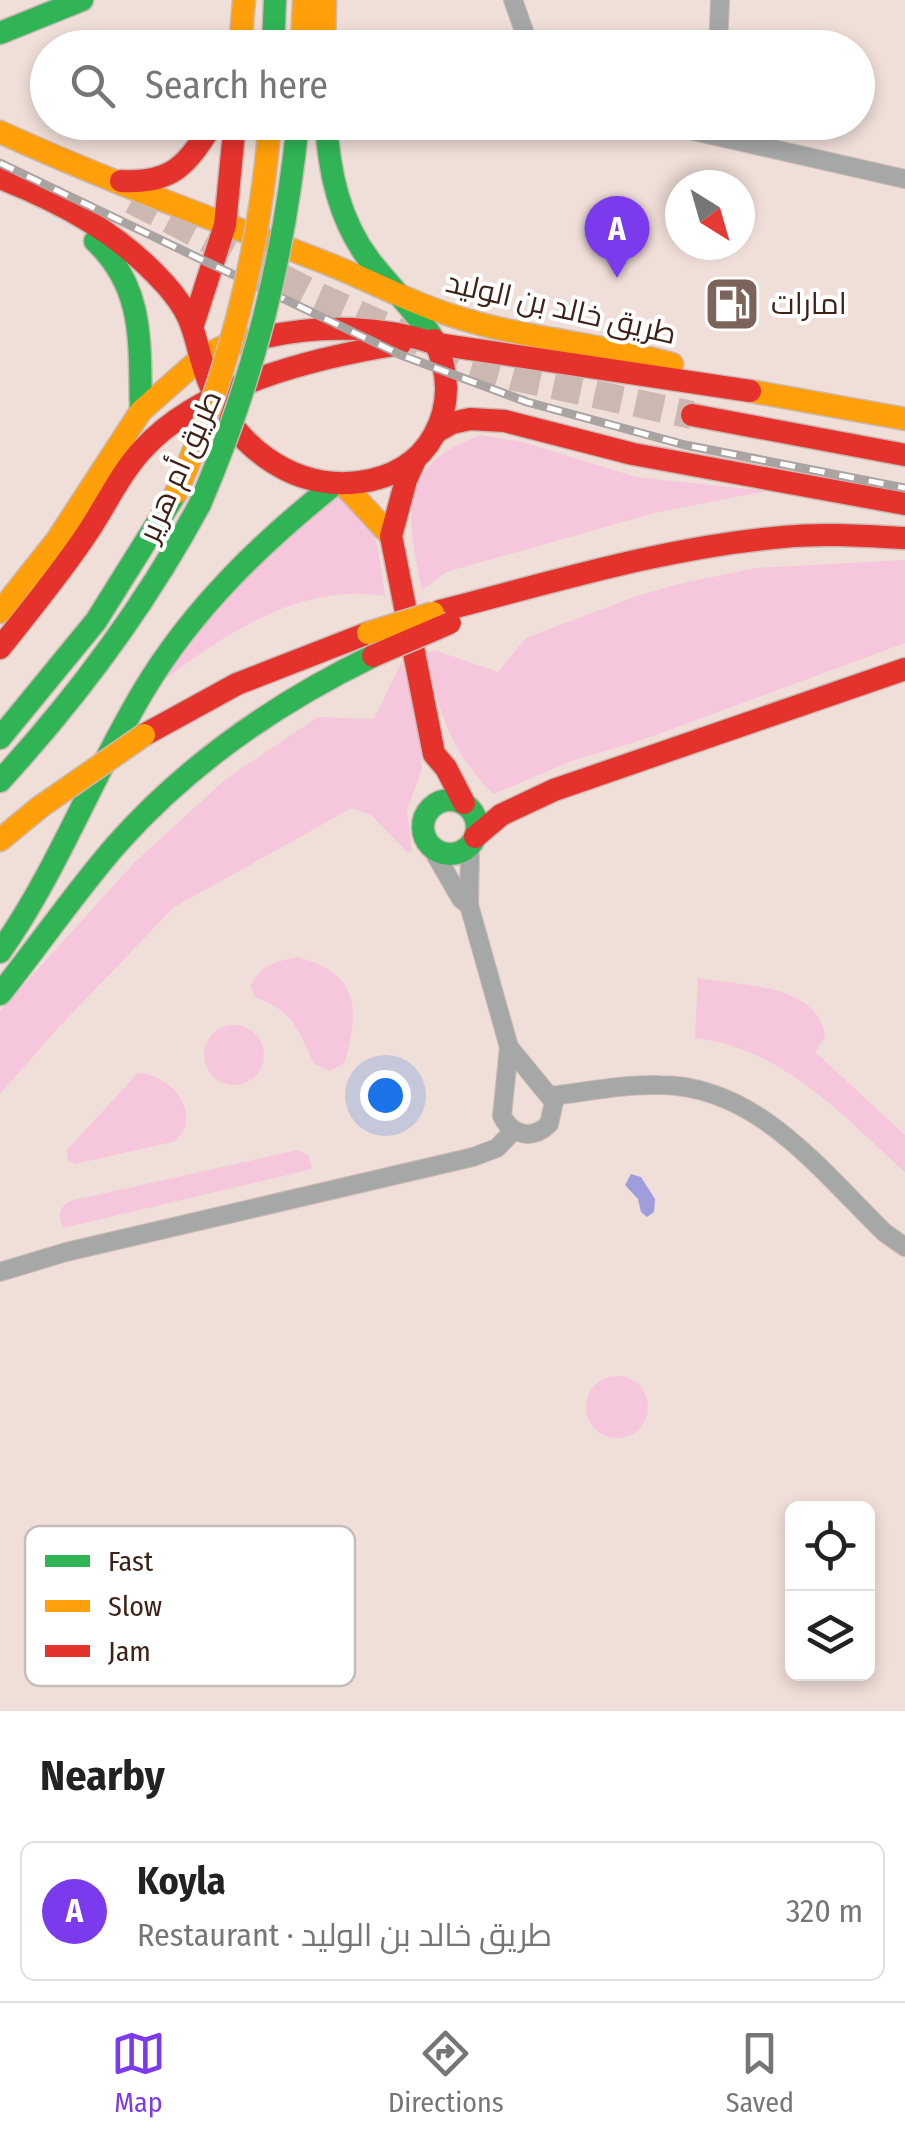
<!DOCTYPE html>
<html lang="en">
<head>
<meta charset="utf-8">
<style>
	body { margin:0; font-family:"Fira Sans Condensed",Cairo,sans-serif; background:#f2f2f2; color:#222 }
	.controls { position:absolute; right:30px; bottom:30px; display:grid; overflow:hidden; border-radius:15px; box-shadow:0 5px 15px #0003 }
	.controls button { width:90px; height:90px; display:grid; place-items:center; padding:0; border:0; border-bottom:2px solid #e0e0e0; background:#fff; color:#222; font:50px sans-serif }
	.compass { position:absolute; left:665px; top:170px; width:90px; height:90px; border-radius:50%; background:#fff; box-shadow:0 5px 15px #0003; rotate:143deg }
	.you { position:absolute; left:385px; top:1095px; width:35px; height:35px; margin:-25px; border:8px solid #fff; border-radius:50%; background:#1a73e8; box-shadow:0 0 0 15px #1a73e833 }
	.badge { display:grid; place-items:center; width:65px; height:65px; border-radius:50%; background:#7c3aed; color:#fff; font-size:32px; font-weight:700 }
	.pin { position:absolute; translate:-50% -82px; filter:drop-shadow(0 2px 5px #0008) }
	.pin::after { content:''; position:absolute; top:52px; width:35px; height:30px; background:inherit; clip-path:polygon(0 0,100% 0,50% 100%) }
	.list { margin:0; padding:0; list-style:none }
	h2 { display:flex; justify-content:space-between; align-items:center; height:130px; margin:0; padding:0 40px; font-size:42px }
	h2 small { font-size:32px; font-weight:400; color:#767676 }
	.list li { display:grid; grid-template-columns:65px 1fr auto; gap:30px; align-items:center; box-sizing:border-box; height:140px; margin:0 20px 20px; padding:0 20px; border:2px solid #e0e0e0; border-radius:15px }
	.list b { display:block; font-size:38px; white-space:nowrap }
	.list p { margin:0; font-size:32px; white-space:nowrap; color:#767676 }
	.list em { font-size:32px; font-style:normal; color:#767676 }
	.icon { flex:none; width:55px; height:55px; fill:none; stroke:currentColor; stroke-width:2; stroke-linecap:round; stroke-linejoin:round }
	.map { position:relative; flex:none; width:905px; height:1711px; overflow:hidden }
	.search { position:absolute; background:#fff; box-shadow:0 5px 15px #0003; left:30px; right:30px; top:30px; height:110px; display:flex; align-items:center; gap:25px; box-sizing:border-box; padding:0 35px; border-radius:55px; color:#767676; font-size:38px }
	.sheet { height:290px; background:#fff }
	nav { display:flex; justify-content:space-around; align-items:center; box-sizing:border-box; height:140px; border-top:2px solid #e0e0e0; background:#fff; font-size:28px; color:#767676 }
	nav a { display:grid; justify-items:center; gap:5px }
	nav .on { color:#7c3aed }
	.map>svg:first-child { display:block }
	.green { fill:#f5c6dc }
	.water { fill:#a09ddc }
	.lines { fill:none; stroke-linecap:round; stroke-linejoin:round }
	.primary-tunnel { stroke:#cdb8b1; stroke-width:28; stroke-dasharray:28 14; stroke-linecap:butt }
	.street-casing { stroke:#cbb9b3; stroke-width:20 }
	.fast-casing { stroke:#cbb9b3; stroke-width:25 }
	.slow-casing { stroke:#cbb9b3; stroke-width:25 }
	.jam-casing { stroke:#cbb9b3; stroke-width:25 }
	.street { stroke:#a6a7a7; stroke-width:18 }
	.fast { stroke:#30b455; stroke-width:22 }
	.slow { stroke:#ff9f0a; stroke-width:22 }
	.jam { stroke:#e5322d; stroke-width:22 }
	.rail-casing { stroke:#a9a3a2; stroke-width:9 }
	.rail { stroke:#fff; stroke-width:5; stroke-dasharray:15; stroke-linecap:butt }
	.fast-bridge-casing { stroke:#cbb9b3; stroke-width:25; stroke-linecap:butt }
	.slow-bridge-casing { stroke:#cbb9b3; stroke-width:25; stroke-linecap:butt }
	.jam-bridge-casing { stroke:#cbb9b3; stroke-width:25; stroke-linecap:butt }
	.fast-bridge { stroke:#30b455; stroke-width:22 }
	.slow-bridge { stroke:#ff9f0a; stroke-width:22 }
	.jam-bridge { stroke:#e5322d; stroke-width:22 }
	.labels { text-anchor:middle; stroke-width:8; stroke-linejoin:round; paint-order:stroke }
	.poi-label { font-size:30px; fill:#3f2217; stroke:#fff; text-anchor:start }
	.street-label { font-size:30px; fill:#3f2217; stroke:#fff }
	.key { fill:#fff; stroke:#c5bdb9; stroke-width:2.5 }
	.key-label { font-size:28px; fill:#3f2217 }
</style>
</head>
<body>
<div class="map">
<svg width="905" height="1711" viewBox="0 0 905 1711">
	<rect width="100%" height="100%" fill="#f0ded8"/>
	<!-- green -->
	<g class="green">
		<path d="M481,435L522,442L636,477L766,491L654,513L446,572L422,590C406,515 397,465 481,435Z"/>
		<path d="M342,494L370,519L378,549L385,596C298,582 225,635 158,684L226,586Z"/>
		<path d="M905,560V643L642,740L577,759L493,794C448,748 441,714 425,654L434,650L498,672L526,638L634,597L679,584L756,568Z"/>
		<path d="M402,661L419,732L422,769L407,810L412,851L407,852L371,815L352,808L174,907L57,1029L0,1094V1011L134,863L227,778L318,717L374,719Z"/>
		<path d="M298,957C360,974 359,1008 345,1062L330,1071L314,1064C299,1030 293,1011 255,997L250,987C261,964 275,962 298,957Z"/>
		<path d="M698,978C740,986 819,983 825,1037L815,1052L905,1135V1172C842,1115 783,1048 695,1038Z"/>
		<circle cx="234" cy="1055" r="30"/>
		<path d="M138,1073C162,1073 193,1099 185,1127C183,1132 179,1136 176,1141L75,1164L68,1160L67,1150Z"/>
		<path d="M298,1150L309,1156L312,1169L63,1228C58,1214 58,1209 70,1201Z"/>
		<circle cx="617" cy="1407" r="31"/>
	</g>
	<!-- water -->
	<path class="water" d="M631,1174L641,1177L655,1199L654,1212L647,1217L641,1212L638,1199L625,1185Z"/>
	<g class="lines">
		<!-- primary-tunnel -->
		<path class="primary-tunnel" d="M132,200L317,296L470,364L515,377L692,415"/>
		<!-- street casing -->
		<g class="street-casing">
			<g id="street">
				<path d="M513,0L530,48"/>
				<path d="M718,48L720,0"/>
				<path d="M654,122L905,179"/>
				<path d="M470,845L469,905L509,1047"/>
				<path d="M431,847L461,899L469,905"/>
				<path d="M509,1047L554,1102L549,1124C533,1140 512,1136 502,1116Z"/>
				<path d="M551,1096C586,1092 623,1084 659,1085C757,1085 820,1170 885,1233L905,1247"/>
				<path d="M0,1272L66,1252L473,1157L497,1148L513,1131"/>
			</g>
		</g>
		<!-- fast casing -->
		<g class="fast-casing">
			<g id="fast">
				<path d="M0,33L82,0"/>
				<path d="M273,48L275,0"/>
				<path d="M326,122C329,172 339,220 370,261C391,288 416,311 434,340"/>
				<path d="M95,241C146,289 139,346 141,411"/>
				<path d="M0,738L96,621L176,493"/>
				<path d="M0,781C78,696 145,606 200,504"/>
				<circle cx="450" cy="827" r="27"/>
				<path d="M0,952C58,870 92,776 144,690C193,608 262,542 336,483"/>
				<path d="M0,994C40,944 75,892 117,844C189,763 276,703 373,656"/>
			</g>
		</g>
		<!-- slow casing -->
		<g class="slow-casing">
			<g id="slow">
				<path d="M240,48L244,0"/>
				<path d="M302,48L304,0"/>
				<path d="M324,48L325,0"/>
				<path d="M0,132C109,182 219,221 331,265C371,281 409,302 450,315C522,339 599,343 672,364"/>
				<path d="M750,391L905,419"/>
				<path d="M343,484L391,536"/>
				<path d="M0,612L57,540L141,411L202,357L225,346L265,337"/>
				<path d="M0,840L40,807"/>
			</g>
		</g>
		<!-- jam casing -->
		<g class="jam-casing">
			<g id="jam">
				<path d="M0,178C63,203 119,233 165,284C199,322 192,338 208,380C231,443 290,491 360,482C391,478 419,463 434,435C451,404 449,371 434,340"/>
				<path d="M121,181C174,184 187,164 214,122"/>
				<path d="M193,325L225,225L235,122"/>
				<path d="M265,337C322,324 382,326 437,344L750,391"/>
				<path d="M692,415L905,455"/>
				<path d="M436,432L452,423L470,419L505,421L633,454L905,504"/>
				<path d="M415,460L406,480L391,536L434,754L446,768L464,803"/>
				<path d="M440,611C553,582 666,547 783,537C824,533 864,536 905,538"/>
				<path d="M0,648C30,610 61,573 88,532C106,505 120,474 142,450C201,385 317,357 400,344"/>
				<path d="M144,735L237,684L368,633"/>
				<path d="M475,837L501,815L554,790L905,669"/>
			</g>
		</g>
		<!-- street -->
		<use href="#street" class="street"/>
		<!-- fast -->
		<use href="#fast" class="fast"/>
		<!-- slow -->
		<use href="#slow" class="slow"/>
		<!-- jam -->
		<use href="#jam" class="jam"/>
		<!-- rail casing -->
		<g class="rail-casing">
			<path id="rail" d="M0,163L401,355L527,402L685,445L905,488"/>
		</g>
		<!-- rail -->
		<use href="#rail" class="rail"/>
		<!-- fast-bridge casing -->
		<g class="fast-bridge-casing">
			<path id="fast-bridge" d="M200,504C254,378 284,259 298,122"/>
		</g>
		<!-- slow-bridge casing -->
		<g class="slow-bridge-casing">
			<g id="slow-bridge">
				<path d="M176,493C229,373 260,252 270,122"/>
				<path d="M368,633L433,613"/>
				<path d="M40,807L144,735"/>
			</g>
		</g>
		<!-- jam-bridge casing -->
		<g class="jam-bridge-casing">
			<path id="jam-bridge" d="M373,656L450,623"/>
		</g>
		<!-- fast-bridge -->
		<use href="#fast-bridge" class="fast-bridge"/>
		<!-- slow-bridge -->
		<use href="#slow-bridge" class="slow-bridge"/>
		<!-- jam-bridge -->
		<use href="#jam-bridge" class="jam-bridge"/>
	</g>
	<!-- icons -->
	<defs>
		<g id="fuel-square" transform="scale(2.875)"><rect x="-9" y="-9" width="18" height="18" rx="4" fill="#7d645b" stroke="#fff"/><path d="M-5.5-6h7V0h2V4h1.3V-2.5L3-4.5l.8-.8L6-3V5H2.5V1h-1V6h-7ZM-4.2-4.7v3.2H.2V-4.7Z" fill="#fff"/></g>
	</defs>
	<g fill-rule="evenodd">
		<use href="#fuel-square" x="732" y="304"/>
	</g>
	<g class="labels">
		<!-- poi labels -->
		<g class="poi-label">
			<text x="771" y="314">امارات</text>
		</g>
		<!-- street labels -->
		<g class="street-label">
			<text transform="translate(561 308) rotate(13)" y="10">طريق خالد بن الوليد</text>
			<text transform="translate(180 466) rotate(-66)" y="10">طريق أم هرير</text>
		</g>
	</g>
	<!-- legend -->
	<rect x="25" y="1526" width="330" height="160" rx="15" class="key"/>
	<rect x="45" y="1555" width="45" height="12" fill="#30b455"/>
	<rect x="45" y="1600" width="45" height="12" fill="#ff9f0a"/>
	<rect x="45" y="1645" width="45" height="12" fill="#e5322d"/>
	<g class="key-label">
		<text x="108" y="1571">Fast</text>
		<text x="108" y="1616">Slow</text>
		<text x="108" y="1661">Jam</text>
	</g>
</svg>
<div class="controls">
<button><svg class="icon" aria-label="locate" viewBox="0 0 24 24"><circle cx="12" cy="12" r="6"/><path d="M12 2v4M12 18v4M2 12h4M18 12h4"/></svg></button>
<button><svg class="icon" aria-label="layers" viewBox="0 0 24 24"><path d="M12 4l9 5-9 5-9-5zM3 14l9 5 9-5"/></svg></button>
</div>
<svg class="compass" viewBox="-18 -18 36 36"><path d="M0-13l5 13h-10z" fill="#e53935"/><path d="M0 13l5-13h-10z" fill="#767676"/></svg>
<div class="you"></div>
<div class="pin badge" style="left:617px;top:278px">A</div>
<div class="search"><svg class="icon" aria-label="search" viewBox="0 0 24 24"><circle cx="10" cy="10" r="6"/><path d="M15 15l6 6"/></svg>Search here</div>
</div>
<section class="sheet">
<h2>Nearby<small></small></h2>
<ul class="list">
<li><span class="badge">A</span><div><b>Koyla</b><p>Restaurant · طريق خالد بن الوليد</p></div><em>320 m</em></li>
</ul>
</section>
<nav>
<a class="on"><svg class="icon" aria-label="map" viewBox="0 0 24 24"><path d="M3 6l6-2 6 2 6-2v14l-6 2-6-2-6 2zM9 4v14M15 6v14"/></svg>Map</a>
<a><svg class="icon" aria-label="directions" viewBox="0 0 24 24"><path d="M12 3l9 9-9 9-9-9zM9 14v-3h6M13 9l2 2-2 2"/></svg>Directions</a>
<a><svg class="icon" aria-label="saved" viewBox="0 0 24 24"><path d="M7 4h10v16l-5-4-5 4z"/></svg>Saved</a>
</nav>
</body>
</html>
